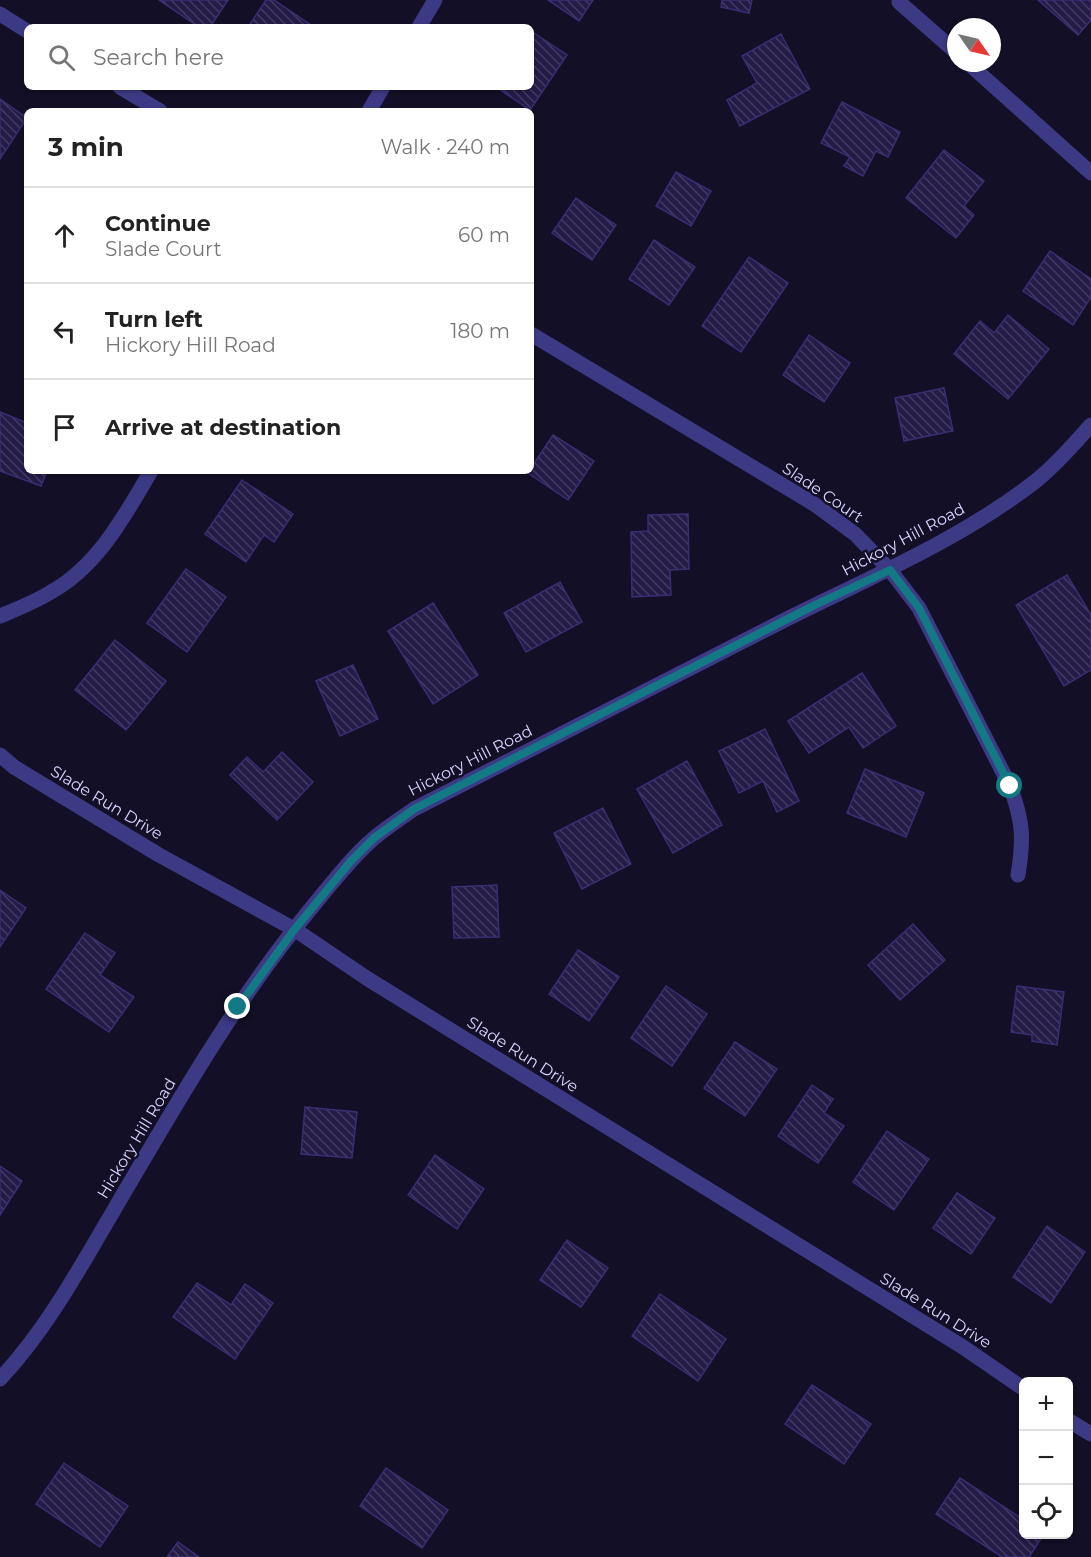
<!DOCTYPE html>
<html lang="en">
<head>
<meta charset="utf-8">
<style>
	body { margin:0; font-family:Montserrat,sans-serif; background:#f2f2f2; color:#222 }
	.controls { position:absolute; right:18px; bottom:18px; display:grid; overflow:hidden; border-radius:9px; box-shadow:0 2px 4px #0004 }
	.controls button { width:54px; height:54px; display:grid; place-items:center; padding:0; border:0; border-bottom:2px solid #e0e0e0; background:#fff; color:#222; font:30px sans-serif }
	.compass { position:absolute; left:947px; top:18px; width:54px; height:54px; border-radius:50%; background:#fff; box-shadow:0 2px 4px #0004; rotate:124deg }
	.stop { position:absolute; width:18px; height:18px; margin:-14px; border:4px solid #137a85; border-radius:50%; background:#fff }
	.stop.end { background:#137a85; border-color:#fff; box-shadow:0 2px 6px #0008 }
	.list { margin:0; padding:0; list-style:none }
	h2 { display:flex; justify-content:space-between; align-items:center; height:78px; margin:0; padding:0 24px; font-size:26px }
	h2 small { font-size:20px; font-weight:400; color:#767676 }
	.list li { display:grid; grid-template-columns:39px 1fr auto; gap:18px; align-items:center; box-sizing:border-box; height:96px; padding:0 24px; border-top:2px solid #e0e0e0 }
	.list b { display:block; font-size:22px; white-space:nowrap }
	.list p { margin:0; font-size:20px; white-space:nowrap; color:#767676 }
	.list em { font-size:20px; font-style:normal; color:#767676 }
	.icon { flex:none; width:33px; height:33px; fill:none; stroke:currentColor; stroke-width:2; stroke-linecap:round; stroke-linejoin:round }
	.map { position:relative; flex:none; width:1091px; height:1557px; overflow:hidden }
	.search { position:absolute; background:#fff; box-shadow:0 2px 4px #0004; left:24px; top:24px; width:510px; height:66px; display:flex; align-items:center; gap:15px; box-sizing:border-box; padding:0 21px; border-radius:9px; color:#767676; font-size:22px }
	.panel { position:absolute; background:#fff; box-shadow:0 2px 4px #0004; left:24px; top:108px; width:510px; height:366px; border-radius:9px }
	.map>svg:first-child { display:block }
	.building { fill:url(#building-back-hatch); stroke:#3b2d73; stroke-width:1.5 }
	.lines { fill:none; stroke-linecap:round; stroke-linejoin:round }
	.street { stroke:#3d3a85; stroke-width:15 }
	.route { stroke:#137a85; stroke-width:8 }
	.labels { text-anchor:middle; stroke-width:5; stroke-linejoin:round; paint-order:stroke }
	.street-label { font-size:16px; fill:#d9d4ff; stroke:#130f26 }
</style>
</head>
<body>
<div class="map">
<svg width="1091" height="1557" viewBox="0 0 1091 1557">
	<defs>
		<pattern id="building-back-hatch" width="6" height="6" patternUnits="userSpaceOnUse" patternTransform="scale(1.5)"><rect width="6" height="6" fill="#241b47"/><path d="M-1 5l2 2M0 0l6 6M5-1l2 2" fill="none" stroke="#433b63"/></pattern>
	</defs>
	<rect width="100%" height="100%" fill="#130f26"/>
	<!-- building -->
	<g class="building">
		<path d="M159,0H228L210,27H199Z"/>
		<path d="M266,0H274L314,27H248Z"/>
		<path d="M548,0H593L579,21Z"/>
		<path d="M722,0H752L749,13L721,7Z"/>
		<path d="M1038,0H1091V20L1078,35Z"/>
		<path d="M531,31L567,55L530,110L496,87H531Z"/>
		<path d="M781,34L810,89L740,126L727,100L757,83L742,56Z"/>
		<path d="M0,99L27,118L0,159Z"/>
		<path d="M842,102L900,132L888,157L876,151L863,176L844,166L850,157L821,143Z"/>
		<path d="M944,150L984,181L964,206L974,215L956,238L906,198Z"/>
		<path d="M676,172L711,191L691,226L656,206Z"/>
		<path d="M576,198L616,225L592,260L552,233Z"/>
		<path d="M654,240L695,267L669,305L629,279Z"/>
		<path d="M1050,251L1091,279V297L1073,325L1023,291Z"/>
		<path d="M749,257L788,283L741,352L702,326Z"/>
		<path d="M1008,315L1049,349L1008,399L954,354L980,321L994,333Z"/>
		<path d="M809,335L850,363L824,402L783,375Z"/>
		<path d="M944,388L953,431L904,441L895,398Z"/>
		<path d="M0,412L27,423V471H47L41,486L0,471Z"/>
		<path d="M553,435L594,461L568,500L528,473L531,471V468Z"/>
		<path d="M242,480L293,514L274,542L264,535L246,562L205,534Z"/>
		<path d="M688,514L689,569L670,570L671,595L632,597L631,532L648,531V515Z"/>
		<path d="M186,569L226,597L187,652L147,623Z"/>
		<path d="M1067,575L1091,615V670L1064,686L1016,605Z"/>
		<path d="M560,582L582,622L526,652L504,613Z"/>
		<path d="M433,603L478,675L433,704L388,631Z"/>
		<path d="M115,640L166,681L126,730L75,690Z"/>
		<path d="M353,665L378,719L340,736L316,681Z"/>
		<path d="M862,673L896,726L863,748L849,727L809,753L788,721Z"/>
		<path d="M765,729L799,801L777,812L763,781L739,793L719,751Z"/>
		<path d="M282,752L313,782L277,820L230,775L247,757L263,772Z"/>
		<path d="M687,761L722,825L673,853L637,789Z"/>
		<path d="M865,769L924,793L906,837L847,813Z"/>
		<path d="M603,808L631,864L582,889L554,833Z"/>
		<path d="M497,885L499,937L454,938L452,887Z"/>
		<path d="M0,890L26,908L0,947Z"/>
		<path d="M913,924L945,960L900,1000L868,965Z"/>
		<path d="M85,933L115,953L100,975L134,997L109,1032L46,989Z"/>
		<path d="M578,950L619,977L589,1021L549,994Z"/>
		<path d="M666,986L707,1014L672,1066L631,1038Z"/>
		<path d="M1017,986L1064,992L1057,1045L1032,1041V1035L1011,1032Z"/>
		<path d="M735,1042L777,1069L745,1116L704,1088Z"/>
		<path d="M812,1085L833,1099L824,1113L844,1126L818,1163L778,1136Z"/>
		<path d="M305,1107L357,1112L352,1158L301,1154Z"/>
		<path d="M887,1131L929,1159L894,1210L853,1182Z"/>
		<path d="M435,1155L484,1189L457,1229L408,1195Z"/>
		<path d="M0,1166L22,1181L0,1215Z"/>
		<path d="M957,1193L995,1218L971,1254L933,1228Z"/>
		<path d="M1047,1226L1085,1252L1051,1303L1013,1277Z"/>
		<path d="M567,1240L608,1268L581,1307L540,1280Z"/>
		<path d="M197,1283L231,1305L245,1284L273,1303L235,1359L173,1317Z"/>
		<path d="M660,1294L726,1339L698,1381L632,1336Z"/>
		<path d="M812,1385L871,1424L844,1464L785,1424Z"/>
		<path d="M64,1463L128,1506L100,1547L36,1504Z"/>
		<path d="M386,1468L448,1510L422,1548L360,1506Z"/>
		<path d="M960,1478L1024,1520V1534H1044L1029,1557H1002L936,1514Z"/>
		<path d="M178,1542L199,1557H167Z"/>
	</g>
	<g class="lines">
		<!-- street -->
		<g class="street">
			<path d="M899,2L956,52"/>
			<path d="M0,14L27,31"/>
			<path d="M419,27L435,0"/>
			<path d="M968,63L1091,173"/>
			<path d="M120,87L160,111"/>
			<path d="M369,111L383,87"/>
			<path d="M531,334L814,504L855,534L890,570L919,608L1010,786C1023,821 1024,838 1018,875"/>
			<path d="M0,616C17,609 35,602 51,592C98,566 125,515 151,471"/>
			<path d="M0,755L14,767L159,855L294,929L368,979L963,1347L1024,1389"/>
			<path d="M0,1379C47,1329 79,1269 114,1210C175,1106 235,1000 313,906C332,883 351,858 373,839C386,828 400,819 414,809C535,747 657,685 779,623C864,580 961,540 1037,480C1057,464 1074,444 1091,425"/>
			<path d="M1068,1420L1091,1434"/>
		</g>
	</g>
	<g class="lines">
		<!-- route -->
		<path class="route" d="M238,1007L294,930L351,861L374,838L414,809L815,605L890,570L919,608L1010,786"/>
	</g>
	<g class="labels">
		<!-- street labels -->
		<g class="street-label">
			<text transform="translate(823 492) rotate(34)" y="6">Slade Court</text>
			<text transform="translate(903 539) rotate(-28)" y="6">Hickory Hill Road</text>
			<text transform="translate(470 760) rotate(-27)" y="6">Hickory Hill Road</text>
			<text transform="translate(107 802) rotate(31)" y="6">Slade Run Drive</text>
			<text transform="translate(523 1054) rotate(32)" y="6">Slade Run Drive</text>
			<text transform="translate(136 1138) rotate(-59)" y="6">Hickory Hill Road</text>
			<text transform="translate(936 1310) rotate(32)" y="6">Slade Run Drive</text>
		</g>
	</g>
</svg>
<div class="controls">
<button>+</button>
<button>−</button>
<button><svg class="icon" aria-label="locate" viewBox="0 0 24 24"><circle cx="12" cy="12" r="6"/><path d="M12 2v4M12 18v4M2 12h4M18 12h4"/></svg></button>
</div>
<svg class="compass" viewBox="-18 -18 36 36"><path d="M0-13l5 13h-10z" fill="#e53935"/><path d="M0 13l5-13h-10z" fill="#767676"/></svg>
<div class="stop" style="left:1010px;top:786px"></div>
<div class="stop end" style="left:238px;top:1007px"></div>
<div class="search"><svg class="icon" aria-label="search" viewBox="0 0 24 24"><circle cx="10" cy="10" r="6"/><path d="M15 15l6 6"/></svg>Search here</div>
<section class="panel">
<h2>3 min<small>Walk · 240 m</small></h2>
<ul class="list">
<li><svg class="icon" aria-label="ahead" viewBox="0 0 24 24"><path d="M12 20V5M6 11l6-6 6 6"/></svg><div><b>Continue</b><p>Slade Court</p></div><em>60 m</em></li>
<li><svg class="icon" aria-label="left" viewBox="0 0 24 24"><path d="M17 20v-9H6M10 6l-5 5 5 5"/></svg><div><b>Turn left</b><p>Hickory Hill Road</p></div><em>180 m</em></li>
<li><svg class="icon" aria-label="arrive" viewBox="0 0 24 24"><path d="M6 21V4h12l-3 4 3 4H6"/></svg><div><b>Arrive at destination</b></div></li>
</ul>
</section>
</div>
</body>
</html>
